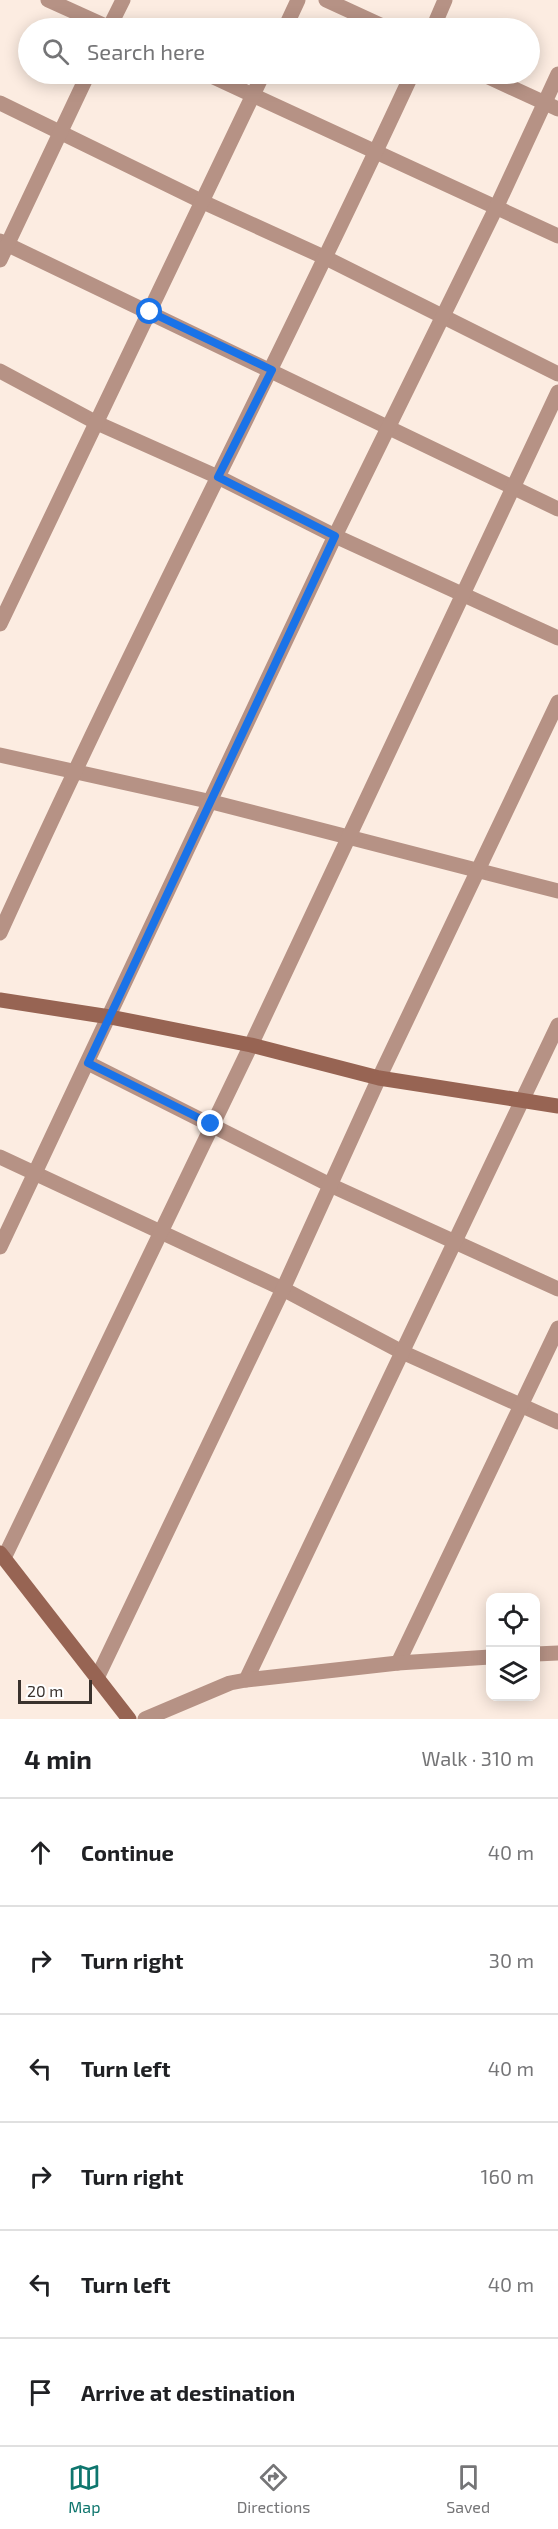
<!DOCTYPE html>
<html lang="en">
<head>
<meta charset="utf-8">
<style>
	body { margin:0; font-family:"Exo 2",sans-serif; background:#f6f6f6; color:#202124 }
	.controls { position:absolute; right:18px; bottom:18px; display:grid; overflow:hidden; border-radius:12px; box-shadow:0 3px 15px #0003 }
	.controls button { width:54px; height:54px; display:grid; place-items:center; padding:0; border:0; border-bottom:2px solid #e0e0e0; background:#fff; color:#202124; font:30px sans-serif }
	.scale { position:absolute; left:18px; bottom:15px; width:74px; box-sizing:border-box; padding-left:6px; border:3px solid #3a322d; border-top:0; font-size:16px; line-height:21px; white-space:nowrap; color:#3a322d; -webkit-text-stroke:4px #fff; paint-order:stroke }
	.stop { position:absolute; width:18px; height:18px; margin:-14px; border:4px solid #1a73e8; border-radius:50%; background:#fff }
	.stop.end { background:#1a73e8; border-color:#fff; box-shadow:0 2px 6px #0008 }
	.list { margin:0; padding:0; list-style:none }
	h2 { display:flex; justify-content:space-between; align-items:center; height:78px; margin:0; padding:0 24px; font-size:26px }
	h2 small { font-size:20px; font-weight:400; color:#757577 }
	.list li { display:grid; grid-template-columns:39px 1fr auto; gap:18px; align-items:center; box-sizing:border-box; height:108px; padding:0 24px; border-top:2px solid #e0e0e0 }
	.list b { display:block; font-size:22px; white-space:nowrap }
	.list em { font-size:20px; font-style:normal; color:#757577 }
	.icon { flex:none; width:33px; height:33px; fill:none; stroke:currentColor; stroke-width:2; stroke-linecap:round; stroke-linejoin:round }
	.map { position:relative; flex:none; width:558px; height:1719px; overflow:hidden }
	.search { position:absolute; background:#fff; box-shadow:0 3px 15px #0003; left:18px; right:18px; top:18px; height:66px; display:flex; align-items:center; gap:15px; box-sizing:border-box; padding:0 21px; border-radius:33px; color:#757577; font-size:22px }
	.sheet { height:726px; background:#fff }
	nav { display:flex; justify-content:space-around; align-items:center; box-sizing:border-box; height:84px; border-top:2px solid #e0e0e0; background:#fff; font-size:16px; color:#757577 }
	nav a { display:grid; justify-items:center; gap:3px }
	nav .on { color:#0f766e }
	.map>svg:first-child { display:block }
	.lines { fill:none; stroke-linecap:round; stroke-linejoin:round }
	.street { stroke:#b69285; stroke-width:15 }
	.secondary { stroke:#976453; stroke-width:15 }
	.route { stroke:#1a73e8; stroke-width:8 }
</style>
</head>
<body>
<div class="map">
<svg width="558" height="1719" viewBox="0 0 558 1719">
	<rect width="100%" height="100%" fill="#fcece1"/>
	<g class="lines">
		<!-- street -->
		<g class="street">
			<path d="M48,0L110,28"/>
			<path d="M326,0L387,28"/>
			<path d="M109,28L123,0"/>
			<path d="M285,28L298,0"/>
			<path d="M433,28L445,0"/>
			<path d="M207,74L558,236"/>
			<path d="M482,74L558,109"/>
			<path d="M0,103L203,202L326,258L558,374"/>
			<path d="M0,241L558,509"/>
			<path d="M0,260L88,74"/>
			<path d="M0,371L97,423L218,477L335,536L558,638"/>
			<path d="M0,624L263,74"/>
			<path d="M0,755L212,802L558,891"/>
			<path d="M0,933C131,643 279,362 412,74"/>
			<path d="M88,1063L330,1185L558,1289"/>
			<path d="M0,1157L283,1289L402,1352L558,1422"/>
			<path d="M0,1247L335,536L496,208L558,74"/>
			<path d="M4,1558L251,1045L558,392"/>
			<path d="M536,1654L558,1653"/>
			<path d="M398,1663L558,1328"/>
			<path d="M97,1678L283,1289L379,1078L558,702"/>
			<path d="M246,1680L558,1025"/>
			<path d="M145,1719L230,1683L246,1680L398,1663L490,1657"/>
		</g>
		<!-- secondary -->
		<g class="secondary">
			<path d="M0,1000L110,1017L251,1045L379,1078L558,1106"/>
			<path d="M0,1553L129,1719"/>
		</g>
	</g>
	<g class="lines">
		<!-- route -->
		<path class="route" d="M150,312L272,370L218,477L335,536L88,1063L211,1124"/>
	</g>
</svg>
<div class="controls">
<button><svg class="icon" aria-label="locate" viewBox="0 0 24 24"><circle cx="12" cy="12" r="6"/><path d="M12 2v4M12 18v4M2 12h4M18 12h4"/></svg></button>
<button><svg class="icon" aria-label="layers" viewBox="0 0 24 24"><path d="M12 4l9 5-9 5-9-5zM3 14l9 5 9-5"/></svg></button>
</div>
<div class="scale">20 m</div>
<div class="stop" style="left:150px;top:312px"></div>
<div class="stop end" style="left:211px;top:1124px"></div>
<div class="search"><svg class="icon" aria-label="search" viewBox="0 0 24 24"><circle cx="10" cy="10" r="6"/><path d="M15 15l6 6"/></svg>Search here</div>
</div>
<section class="sheet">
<h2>4 min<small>Walk · 310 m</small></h2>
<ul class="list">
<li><svg class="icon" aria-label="ahead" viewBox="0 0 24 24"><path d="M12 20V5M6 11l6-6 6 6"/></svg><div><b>Continue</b></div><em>40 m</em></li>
<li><svg class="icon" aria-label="right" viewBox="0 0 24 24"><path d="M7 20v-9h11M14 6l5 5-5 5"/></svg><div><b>Turn right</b></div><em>30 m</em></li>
<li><svg class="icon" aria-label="left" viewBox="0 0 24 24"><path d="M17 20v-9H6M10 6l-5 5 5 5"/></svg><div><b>Turn left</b></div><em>40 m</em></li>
<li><svg class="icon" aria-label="right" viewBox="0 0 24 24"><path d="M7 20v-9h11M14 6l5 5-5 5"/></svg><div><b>Turn right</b></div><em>160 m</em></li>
<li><svg class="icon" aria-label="left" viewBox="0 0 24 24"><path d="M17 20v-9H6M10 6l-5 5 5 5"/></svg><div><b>Turn left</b></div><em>40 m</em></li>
<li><svg class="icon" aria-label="arrive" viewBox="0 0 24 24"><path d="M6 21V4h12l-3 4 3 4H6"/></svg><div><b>Arrive at destination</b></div></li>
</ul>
</section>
<nav>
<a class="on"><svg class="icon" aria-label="map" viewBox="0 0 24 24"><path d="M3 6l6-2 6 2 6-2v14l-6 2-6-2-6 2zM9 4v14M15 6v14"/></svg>Map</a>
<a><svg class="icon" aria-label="directions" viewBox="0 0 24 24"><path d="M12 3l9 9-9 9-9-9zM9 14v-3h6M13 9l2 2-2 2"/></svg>Directions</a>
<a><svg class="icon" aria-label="saved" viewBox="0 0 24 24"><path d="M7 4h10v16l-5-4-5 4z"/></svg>Saved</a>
</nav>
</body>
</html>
